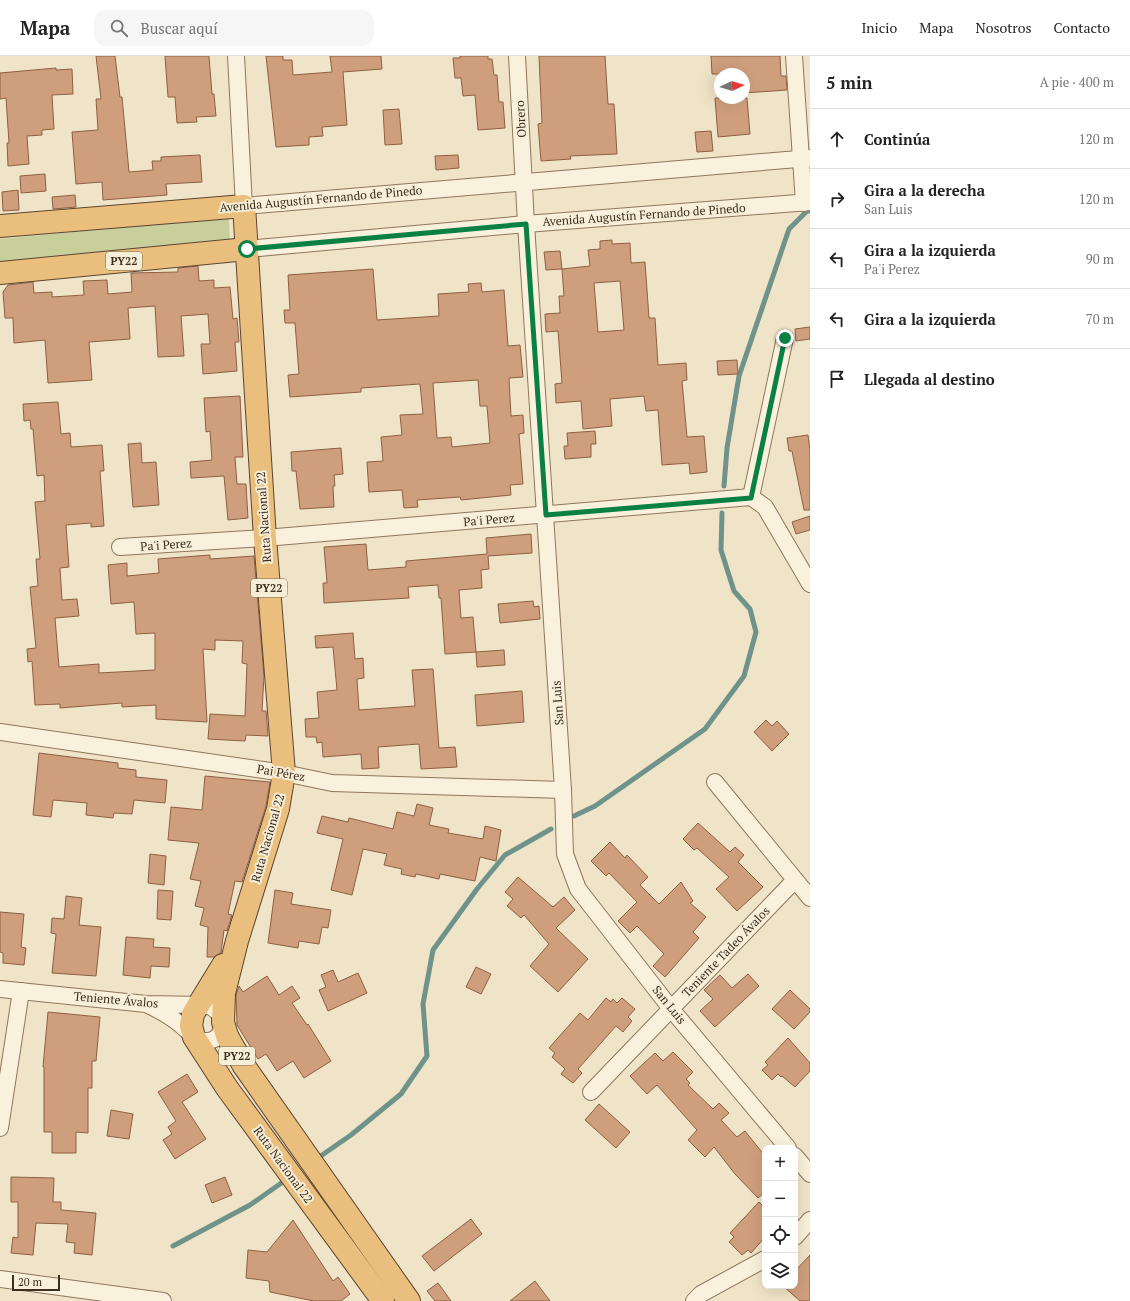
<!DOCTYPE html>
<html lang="es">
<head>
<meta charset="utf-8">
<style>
	body { margin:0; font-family:"PT Serif",serif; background:#f6f6f6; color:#222 }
	.controls { position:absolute; right:12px; bottom:12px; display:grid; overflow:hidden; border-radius:8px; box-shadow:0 4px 16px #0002 }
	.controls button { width:36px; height:36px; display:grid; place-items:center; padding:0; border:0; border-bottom:1px solid #e0e0e0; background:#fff; color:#222; font:20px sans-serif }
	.compass { position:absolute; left:714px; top:12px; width:36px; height:36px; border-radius:50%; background:#fff; box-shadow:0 4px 16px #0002; rotate:86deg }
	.scale { position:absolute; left:12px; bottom:10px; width:48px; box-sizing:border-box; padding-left:4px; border:2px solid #3d2e20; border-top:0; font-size:11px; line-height:14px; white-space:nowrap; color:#3d2e20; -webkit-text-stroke:3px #f7eed8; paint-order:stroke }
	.stop { position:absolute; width:12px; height:12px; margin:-9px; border:3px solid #0b8043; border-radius:50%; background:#fff }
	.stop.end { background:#0b8043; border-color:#fff; box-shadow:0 1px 4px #0008 }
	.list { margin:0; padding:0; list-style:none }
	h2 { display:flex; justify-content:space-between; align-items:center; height:52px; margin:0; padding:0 16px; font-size:17px }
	h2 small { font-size:13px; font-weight:400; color:#767676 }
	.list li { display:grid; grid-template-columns:26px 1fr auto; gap:12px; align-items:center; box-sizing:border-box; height:60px; padding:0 16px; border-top:1px solid #e0e0e0 }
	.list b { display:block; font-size:15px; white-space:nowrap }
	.list p { margin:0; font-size:13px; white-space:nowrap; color:#767676 }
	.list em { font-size:13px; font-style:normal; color:#767676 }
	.icon { flex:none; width:22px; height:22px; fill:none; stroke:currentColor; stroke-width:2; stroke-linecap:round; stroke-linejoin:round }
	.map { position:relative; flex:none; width:810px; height:1245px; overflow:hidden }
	header { display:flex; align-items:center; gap:24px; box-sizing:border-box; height:56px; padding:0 20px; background:#fff; border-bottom:1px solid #e0e0e0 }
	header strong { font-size:19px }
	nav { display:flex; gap:22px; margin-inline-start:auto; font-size:14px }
	.search { width:280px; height:36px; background:#f6f6f6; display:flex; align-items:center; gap:10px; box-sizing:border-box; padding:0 14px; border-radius:12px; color:#767676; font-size:15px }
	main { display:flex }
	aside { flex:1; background:#fff }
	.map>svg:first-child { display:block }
	.green { fill:#c9cf9b }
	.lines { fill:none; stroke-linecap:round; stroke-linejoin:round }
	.stream { stroke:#6f938a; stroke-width:5 }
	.building { fill:#cf9f7d; stroke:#8d5f41; fill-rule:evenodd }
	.minor-casing { stroke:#8d765c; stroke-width:18 }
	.trunk-casing { stroke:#5b4430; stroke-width:24 }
	.minor { stroke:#faf1dc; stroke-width:16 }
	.trunk { stroke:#eabe7c; stroke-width:22 }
	.route { stroke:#0b8043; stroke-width:5 }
	.labels { text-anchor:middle; stroke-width:4; stroke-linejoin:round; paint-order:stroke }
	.shield { fill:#f7eed8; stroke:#756857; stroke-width:1 }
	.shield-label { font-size:11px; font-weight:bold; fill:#3d2e20 }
	.street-label { font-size:12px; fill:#3d2e20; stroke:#f7eed8 }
</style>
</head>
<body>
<header>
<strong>Mapa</strong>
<div class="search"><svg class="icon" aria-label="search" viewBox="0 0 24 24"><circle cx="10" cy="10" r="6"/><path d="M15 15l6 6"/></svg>Buscar aquí</div>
<nav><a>Inicio</a><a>Mapa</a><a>Nosotros</a><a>Contacto</a></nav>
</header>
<main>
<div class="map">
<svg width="810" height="1245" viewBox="0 0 810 1245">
	<rect width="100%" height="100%" fill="#f0e4c8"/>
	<!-- green -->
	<path class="green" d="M229,161L230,192L0,211V183Z"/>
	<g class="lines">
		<!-- stream -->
		<g class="stream">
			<path d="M724,430L727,392L739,320L789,173L807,155H810"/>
			<path d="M574,760L595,750L705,673L744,620L756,576L750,553L734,535L721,494L722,457"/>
			<path d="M315,1104L351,1079L401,1038L427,1000L423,948L433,894L477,833L505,799L551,773"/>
			<path d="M173,1190L250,1149L287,1123"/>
		</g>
	</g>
	<!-- building -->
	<g class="building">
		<path d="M96,0H115L120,41H122L129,116L153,114L152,105H161V101L200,99L202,126L166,128L167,139L103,144L102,126L76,128L72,76L98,74L96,43H101Z"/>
		<path d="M165,0H209L212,38H214L216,60L196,61L197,66L177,67L175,41H168Z"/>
		<path d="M266,0H283V4H292L293,19L332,16L330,0H381L382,13L343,16L347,69L322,71L323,80L309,81V89L276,91Z"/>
		<path d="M460,0H488V3H492L494,19H497L499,46H503L505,72L478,74L475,39L463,40L461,22H455L453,2H460Z"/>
		<path d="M539,0H605L608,48H614L617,98L570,100L571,103L541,105L538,68L542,67Z"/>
		<path d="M711,0H780L781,20H786L787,34L744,37V18H712Z"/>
		<path d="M56,12V14L72,13L73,38L52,39L54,73L42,74V79L27,80L29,108L8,110L7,87H9L6,42L0,43V17Z"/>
		<path d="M715,42H747L750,78L718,81Z"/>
		<path d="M399,53L402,88L385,89L383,54Z"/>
		<path d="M711,75L713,95L697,96L695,76Z"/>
		<path d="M458,99L459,112L436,114L435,100Z"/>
		<path d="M45,118L46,135L21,137L20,120Z"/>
		<path d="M18,134L19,154L3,155L2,136Z"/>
		<path d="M75,139L76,151L53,153L52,141Z"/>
		<path d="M612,184V188L630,187L631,207L645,206L649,262H655L658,309L686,307L687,324L682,325L687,381L704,380L707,416L690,418L689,407L662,409L658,354L646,355L644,340L610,343L612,370L583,373L581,345L556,347L555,328L562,327L558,275L546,276L545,258L560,257L559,240H564L562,213L590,210L588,194L600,193V185ZM620,225L624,274L598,276L594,227Z"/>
		<path d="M560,195L562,213L546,214L544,196Z"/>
		<path d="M198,210L199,225L214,224V232L230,231L233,263L237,262L239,286H235L237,315L203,318L201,288H210L208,258L181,260L184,300L158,301L155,250L128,252L130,283L89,286L92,324L48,327L45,284L14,287L13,262H5L3,236L8,229L33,226L34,237L52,236V241L84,239L83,225L107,224L108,238L132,236L131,217L178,216V212Z"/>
		<path d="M373,213L377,264L439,260L438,238L469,236L468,228L481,227L482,236L504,234L508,290L520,289L523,321L509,322L511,360L523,359L524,377L519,378L523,428L510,429L511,439L461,444L460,441L417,444L418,451L404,452L402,434L369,436L367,406L383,405L381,381L402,379L400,359L423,358L420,328L361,332V336L290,341L288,319L299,318L295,267H285L284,254H290L288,219ZM478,324L480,350H487L490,387L452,391L451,381L437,382L433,327Z"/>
		<path d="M810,271V283L796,285L795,273Z"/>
		<path d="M737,304L738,318L718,319L717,305Z"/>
		<path d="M240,340L243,401H235L237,428H246L248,462L228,464L224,420L191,422L190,406L212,404L210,375L206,376L204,342Z"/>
		<path d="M58,346L61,378L70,377L71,391L102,389L104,415H100L104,470L91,471V467L66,469L69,511L60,512L62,544L77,543L79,560L55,562L59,611L99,608V617L155,614V577L136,578L134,546L111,548L108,509L127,507V520L159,517L158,503L210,499V503L254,500L264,620L262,655H266L268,680L246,679L245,685L208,683L210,658L245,660L247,608L242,607L243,585L215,584V594L203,593L207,666L156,663V649L122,651V647L60,652V648L35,649L32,605L28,606L27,593L36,592L30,531L38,530L36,503H40L35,446L45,445L44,419L37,420L33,373H31L30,364L24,365L23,348Z"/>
		<path d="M595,375L596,388H591V401L565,403L564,390H568L567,377Z"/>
		<path d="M808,379L810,394V454H804L792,395H789L787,382Z"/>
		<path d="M141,387L142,407L156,406L159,449L133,451L128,388Z"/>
		<path d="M341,392L343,418L334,419L335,430H333L334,451L300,453L296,415H292L291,396Z"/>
		<path d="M810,460V474L796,478L792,466Z"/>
		<path d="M531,478L532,497L488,500L489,513L481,514L482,532L459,534L461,562L473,561L476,596L445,598L441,542H439L438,529L408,531L409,542L324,547L323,527H327L324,491L366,488L368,514L406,511V505L487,498L486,482Z"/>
		<path d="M533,545L534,551L539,550L540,563L500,567L498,548Z"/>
		<path d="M353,577L355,603L363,602L364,622L357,623L359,654L415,650L412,614L433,613L439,692L455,691L457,711L421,713L419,688L378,691L379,712L362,713L361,698L323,701L322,686L317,687L316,681H306L305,663L319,662L317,636L337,634L333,591L316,592L315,580Z"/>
		<path d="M504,594L505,609L477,611L476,596Z"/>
		<path d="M522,635L524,666L477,670L475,639Z"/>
		<path d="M766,664L772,670L777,665L789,678L772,695L754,676Z"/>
		<path d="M39,697L118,707V712L136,714V721L167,724L165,747L134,744L132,758L114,757L113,762L86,759L87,747L53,744L51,761L33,759Z"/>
		<path d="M205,720L270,726L266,750L242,826L235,825L228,858L232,859L227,875L224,874L221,897L214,901H207L208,871L200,869L204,852L195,850L201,825L190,823L199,787L168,784L171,751L202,754Z"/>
		<path d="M417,748L433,752L429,769L449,773L448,777L483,783L485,770L501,774L496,805L480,801L475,825L440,818L439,823L416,818L415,821L401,818L402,813L384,809L387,798L363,793L352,839L331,834L343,783L317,777L322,760L348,766L349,762L393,773L397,756L414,760Z"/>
		<path d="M698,767L730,796L735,791L744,799L738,806L763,831L737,855L716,833L729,821L697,792L694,794L683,783Z"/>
		<path d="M610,786L625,802L627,799L648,821L640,829L659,848L681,826L693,845L690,847L706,861L693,876L699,882L665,921L653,910L664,898L637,870L630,877L618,865L637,846L609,817L606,820L591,805Z"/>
		<path d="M150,798L166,800L164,829L148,827Z"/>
		<path d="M518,821L553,851L564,841L575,854L556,872L588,903L558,936L530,910L549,888L524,859L521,862L507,850L513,843L505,836Z"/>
		<path d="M158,834L173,835L171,864L157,863Z"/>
		<path d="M275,834L293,837L291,848L331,854L328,872L322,871L319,888L299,885L298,892L268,887Z"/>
		<path d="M66,840L82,842L79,869L101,871L96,920L52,917L56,878L51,877L52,862L64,863Z"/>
		<path d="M0,856L24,858L21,891L26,892L24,909L3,907V897L0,896Z"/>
		<path d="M126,881L154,883L153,891L170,892L169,911L151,910L150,922L123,919Z"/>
		<path d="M476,911L491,918L481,938L466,931Z"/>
		<path d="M333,914L338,926L358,917L367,937L328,955L319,934L326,931L321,919Z"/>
		<path d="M748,918L759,930L715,971L700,955L713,943L704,934L720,919L732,932Z"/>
		<path d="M267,920L279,939L292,930L300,942L292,947L307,969L308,968L331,1005L304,1022L293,1005L277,1015L266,998L258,1003L237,969L236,939L239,930L243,936Z"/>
		<path d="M790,934L810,953V956L794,973L772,953Z"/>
		<path d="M606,942L611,946L613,943L617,947L622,942L635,953L628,961L632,965L623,976L616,970L578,1013L582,1017L573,1027L561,1018L565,1013L552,1001L555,997L549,992L580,957L588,964Z"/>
		<path d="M48,956L100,961L96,1005H92V1032H88V1077L76,1076V1097H52V1076H44V1011H43Z"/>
		<path d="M788,982L810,1007V1015L795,1031L782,1020L781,1021L778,1018L772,1024L762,1014L768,1009L765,1006Z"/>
		<path d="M673,996L693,1016L686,1023L690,1027L688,1029L713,1053L719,1047L729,1057L721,1064L737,1081L745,1075L765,1100V1136L758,1142L735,1118L714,1091L705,1101L688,1084L697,1074L657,1029L647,1038L630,1020L655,997L663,1005Z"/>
		<path d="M187,1018L198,1036L182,1046L206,1083L175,1103L163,1084L172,1078L168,1071L176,1065L158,1036Z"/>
		<path d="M599,1048L630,1076L616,1092L585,1064Z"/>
		<path d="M111,1054L133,1058L129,1083L107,1080Z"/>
		<path d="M11,1121L54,1122L53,1146H61V1154L96,1157L92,1199L74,1197L75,1187L66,1186L68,1168L36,1167L33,1199L11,1197L13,1181L18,1182V1146H11Z"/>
		<path d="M225,1121L232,1139L212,1147L205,1129Z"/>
		<path d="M759,1146L765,1152V1181L751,1197L748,1194L742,1199L729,1186L734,1181L730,1177Z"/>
		<path d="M471,1163L482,1178L434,1215L422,1200Z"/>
		<path d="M293,1164L333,1225L338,1221L350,1238L341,1245H314L270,1236L269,1225L246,1222L248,1194L267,1196Z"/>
		<path d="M810,1199V1245H800L783,1230H795V1215Z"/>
		<path d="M535,1225L550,1245H510Z"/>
		<path d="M438,1227L451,1245H435L427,1235Z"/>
	</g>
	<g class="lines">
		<!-- minor casing -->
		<g class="minor-casing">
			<g id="minor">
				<path d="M236,0L244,150L810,102"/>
				<path d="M517,0L526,168L563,734L565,798L578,833L672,954L788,1092"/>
				<path d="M794,0L804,147"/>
				<path d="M247,193L526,168L810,146"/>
				<path d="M751,441L785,282"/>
				<path d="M120,491L265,482L751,441L765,451L810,528"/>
				<path d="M0,676L284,717L332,727L563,734"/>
				<path d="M715,726L810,842"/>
				<path d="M0,933L146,948L206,949C235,959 222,991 201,984C193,982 187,974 181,969C170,960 159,954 146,948"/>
				<path d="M591,1036L795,824"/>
				<path d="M0,1072L21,935"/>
				<path d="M795,1100L810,1118"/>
				<path d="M795,1181L810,1164"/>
				<path d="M0,1223L163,1245"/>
				<path d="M694,1245L701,1238L765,1203"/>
			</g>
		</g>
		<!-- trunk casing -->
		<g class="trunk-casing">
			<g id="trunk">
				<path d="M0,170L244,150L265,482L284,717L278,753L237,885L224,937L223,966L227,980L244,1010L409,1245"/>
				<path d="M0,217L247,193"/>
				<path d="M223,909L193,958L191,970L194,981L227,1032L383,1245"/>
			</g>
		</g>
		<!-- minor -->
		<use href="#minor" class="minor"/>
		<!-- trunk -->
		<use href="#trunk" class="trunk"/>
	</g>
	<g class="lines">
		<!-- route -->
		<path class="route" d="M247,193L526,168L546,459L751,442L785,282"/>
	</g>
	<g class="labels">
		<!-- shield labels -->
		<g class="shield">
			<rect x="106" y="196" width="36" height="18" rx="3"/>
			<rect x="251" y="523" width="36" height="18" rx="3"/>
			<rect x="219" y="991" width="36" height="18" rx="3"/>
		</g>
		<g class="shield-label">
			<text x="124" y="209">PY22</text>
			<text x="269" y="536">PY22</text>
			<text x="237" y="1004">PY22</text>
		</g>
		<!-- street labels -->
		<g class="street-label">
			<text transform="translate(521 63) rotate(-93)" y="4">Obrero</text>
			<text transform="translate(321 143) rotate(-5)" y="4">Avenida Augustín Fernando de Pinedo</text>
			<text transform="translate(644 159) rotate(-4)" y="4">Avenida Augustín Fernando de Pinedo</text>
			<text transform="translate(264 461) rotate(-94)" y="4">Ruta Nacional 22</text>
			<text transform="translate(489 464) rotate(-5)" y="4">Pa'i Perez</text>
			<text transform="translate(166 489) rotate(-4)" y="4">Pa'i Perez</text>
			<text transform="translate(558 647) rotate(-94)" y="4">San Luis</text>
			<text transform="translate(281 717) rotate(10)" y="4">Pai Pérez</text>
			<text transform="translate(268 782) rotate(-74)" y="4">Ruta Nacional 22</text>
			<text transform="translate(726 896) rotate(-46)" y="4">Teniente Tadeo Ávalos</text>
			<text transform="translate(116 944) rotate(5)" y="4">Teniente Ávalos</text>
			<text transform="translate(669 949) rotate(51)" y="4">San Luis</text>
			<text transform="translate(283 1109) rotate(54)" y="4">Ruta Nacional 22</text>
		</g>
	</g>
</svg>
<div class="controls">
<button>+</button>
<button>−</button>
<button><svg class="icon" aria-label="locate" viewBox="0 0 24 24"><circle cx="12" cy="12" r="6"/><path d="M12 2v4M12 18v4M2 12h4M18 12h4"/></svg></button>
<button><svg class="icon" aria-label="layers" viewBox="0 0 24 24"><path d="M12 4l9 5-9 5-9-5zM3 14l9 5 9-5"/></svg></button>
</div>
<svg class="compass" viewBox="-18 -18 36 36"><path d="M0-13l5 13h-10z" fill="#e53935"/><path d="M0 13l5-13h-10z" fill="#767676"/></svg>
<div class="scale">20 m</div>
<div class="stop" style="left:247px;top:193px"></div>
<div class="stop end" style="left:785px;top:282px"></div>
</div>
<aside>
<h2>5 min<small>A pie · 400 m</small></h2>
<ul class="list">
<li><svg class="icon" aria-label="ahead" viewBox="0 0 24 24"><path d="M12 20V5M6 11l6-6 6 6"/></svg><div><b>Continúa</b></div><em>120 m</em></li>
<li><svg class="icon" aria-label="right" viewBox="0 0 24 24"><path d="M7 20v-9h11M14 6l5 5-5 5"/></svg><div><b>Gira a la derecha</b><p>San Luis</p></div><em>120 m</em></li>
<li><svg class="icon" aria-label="left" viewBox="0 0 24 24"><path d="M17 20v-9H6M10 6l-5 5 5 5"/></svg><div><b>Gira a la izquierda</b><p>Pa'i Perez</p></div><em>90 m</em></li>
<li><svg class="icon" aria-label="left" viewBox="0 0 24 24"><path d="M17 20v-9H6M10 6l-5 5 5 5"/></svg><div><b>Gira a la izquierda</b></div><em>70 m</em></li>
<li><svg class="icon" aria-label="arrive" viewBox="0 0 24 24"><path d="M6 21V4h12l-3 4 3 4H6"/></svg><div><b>Llegada al destino</b></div></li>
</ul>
</aside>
</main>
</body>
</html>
